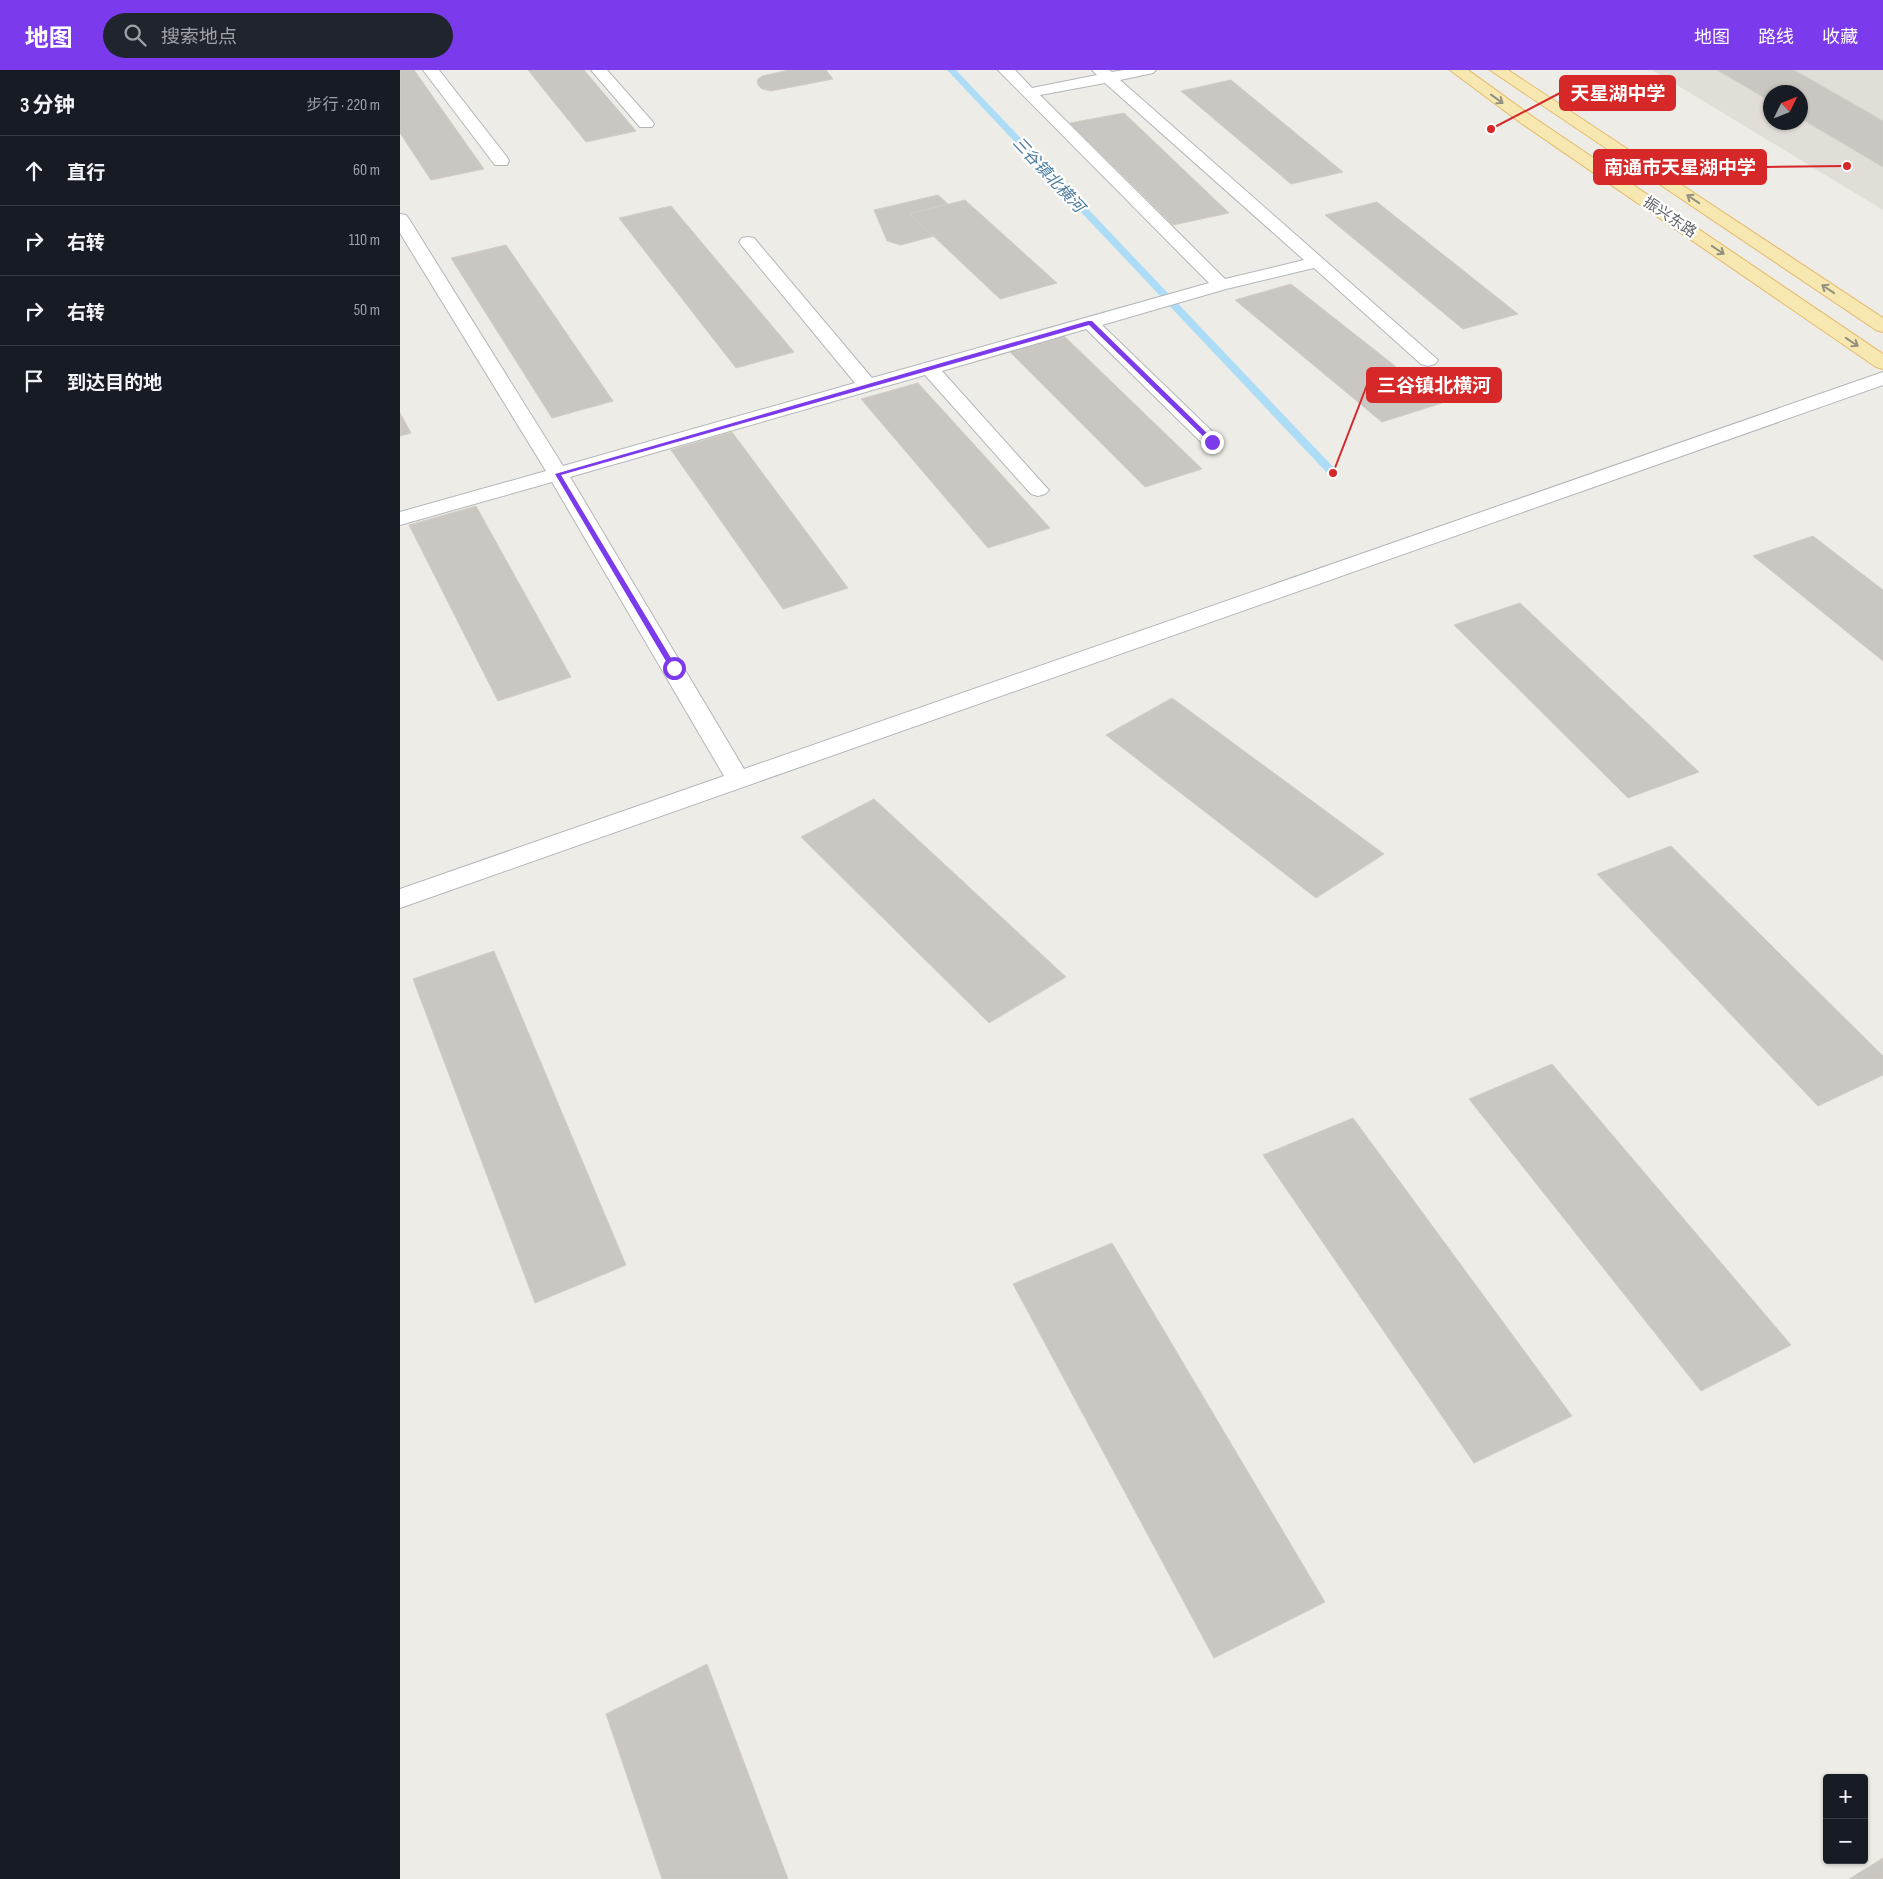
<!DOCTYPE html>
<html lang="zh">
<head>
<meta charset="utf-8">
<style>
	body { margin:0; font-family:"Sofia Sans Condensed","Noto Sans SC",sans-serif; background:#20242c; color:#f1f3f6 }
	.controls { position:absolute; right:15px; bottom:15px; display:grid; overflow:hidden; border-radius:5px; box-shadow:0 1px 4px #0004 }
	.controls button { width:45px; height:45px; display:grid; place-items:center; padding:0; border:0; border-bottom:1px solid #363941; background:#171b24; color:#f1f3f6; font:25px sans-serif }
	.compass { position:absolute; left:1363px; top:15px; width:45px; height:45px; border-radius:50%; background:#171b24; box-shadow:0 1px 4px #0004; rotate:47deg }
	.stop { position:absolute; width:15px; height:15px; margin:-11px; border:4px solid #7c3aed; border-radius:50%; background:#fff }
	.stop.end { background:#7c3aed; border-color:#fff; box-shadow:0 1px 5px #0008 }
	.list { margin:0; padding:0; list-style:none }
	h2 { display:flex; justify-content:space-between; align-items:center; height:65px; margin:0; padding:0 20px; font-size:21px }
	h2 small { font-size:16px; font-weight:400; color:#9ea1a6 }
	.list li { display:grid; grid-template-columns:32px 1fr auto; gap:15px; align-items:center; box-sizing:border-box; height:70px; padding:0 20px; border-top:1px solid #363941 }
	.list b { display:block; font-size:19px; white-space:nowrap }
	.list em { font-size:16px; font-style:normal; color:#9ea1a6 }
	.icon { flex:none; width:28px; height:28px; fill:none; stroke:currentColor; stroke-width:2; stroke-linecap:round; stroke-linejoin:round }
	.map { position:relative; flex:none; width:1483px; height:1809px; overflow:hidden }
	header { display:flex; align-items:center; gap:30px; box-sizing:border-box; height:70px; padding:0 25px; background:#7c3aed; color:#fff }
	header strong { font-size:24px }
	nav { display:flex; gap:28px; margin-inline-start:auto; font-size:18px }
	.search { width:350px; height:45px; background:#20242c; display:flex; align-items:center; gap:12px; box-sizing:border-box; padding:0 18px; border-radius:28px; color:#9ea1a6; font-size:19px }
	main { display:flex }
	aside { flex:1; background:#171b24 }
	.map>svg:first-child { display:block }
	.education { fill:#e1ddd7; fill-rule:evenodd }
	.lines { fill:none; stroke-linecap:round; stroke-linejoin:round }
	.stream { fill:#addcf7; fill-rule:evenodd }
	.building { fill:#cac7c2; stroke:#d2cdc4 }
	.minor-casing { stroke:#b3b6b9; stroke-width:2 }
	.major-casing { stroke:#e4b969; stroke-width:2 }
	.minor { fill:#fff; fill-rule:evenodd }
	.major { fill:#f7e7b1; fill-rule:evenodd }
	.oneway { stroke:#93907f }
	.route { fill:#7c3aed }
	.labels { text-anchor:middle; stroke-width:4.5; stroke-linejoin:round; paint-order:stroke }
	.far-street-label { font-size:15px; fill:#5d6164; stroke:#fff }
	.far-water-label { font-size:16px; font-style:italic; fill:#47799f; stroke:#fff }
	.leader { fill:none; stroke:#d62828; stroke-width:2 }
	.callout-dot { fill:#d62828; stroke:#fff; stroke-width:2 }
	.callout { fill:#d62828; stroke:#d62828; stroke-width:2 }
	.callout-label { font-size:19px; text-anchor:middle; font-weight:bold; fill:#fff }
</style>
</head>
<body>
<header>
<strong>地图</strong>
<div class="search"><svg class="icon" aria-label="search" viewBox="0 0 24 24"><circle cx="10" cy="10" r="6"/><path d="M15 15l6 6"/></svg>搜索地点</div>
<nav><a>地图</a><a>路线</a><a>收藏</a></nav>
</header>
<main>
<aside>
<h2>3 分钟<small>步行 · 220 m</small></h2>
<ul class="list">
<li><svg class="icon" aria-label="ahead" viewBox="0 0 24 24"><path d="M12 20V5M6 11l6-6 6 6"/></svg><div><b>直行</b></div><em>60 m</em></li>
<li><svg class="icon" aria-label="right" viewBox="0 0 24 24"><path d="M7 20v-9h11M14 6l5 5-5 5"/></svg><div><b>右转</b></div><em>110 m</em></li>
<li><svg class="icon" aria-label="right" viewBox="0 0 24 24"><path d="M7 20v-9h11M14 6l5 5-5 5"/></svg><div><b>右转</b></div><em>50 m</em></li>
<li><svg class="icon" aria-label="arrive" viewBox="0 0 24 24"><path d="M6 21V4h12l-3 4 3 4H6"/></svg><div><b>到达目的地</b></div></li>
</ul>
</aside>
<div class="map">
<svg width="1483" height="1809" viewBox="0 0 1483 1809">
	<rect width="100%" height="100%" fill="#eeece6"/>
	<!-- education -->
	<path class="education" d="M1252,0H1483V140ZM1370,22H1400V52H1370Z"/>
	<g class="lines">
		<!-- stream -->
		<path class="stream" d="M547,0H556L937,401L939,403L937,405H929Z"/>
	</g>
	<!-- building -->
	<g class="building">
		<path d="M0,0H14L84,99L31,110L0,63Z"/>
		<path d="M128,0H184L236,61L186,72Z"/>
		<path d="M389,0H426L433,9L371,21L362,19L358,15L357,10L362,6Z"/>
		<path d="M1317,0H1394L1483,51V97L1400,48V22H1370V31Z"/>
		<path d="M831,10L943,102L891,114L781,21Z"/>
		<path d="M724,43L829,143L773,155L670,53Z"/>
		<path d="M538,125L548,134L510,144L534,166L501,175L487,171L474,140Z"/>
		<path d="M565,130L657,213L600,229L510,144Z"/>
		<path d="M977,132L1118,244L1063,259L925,145Z"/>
		<path d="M271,136L394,282L336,298L219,148Z"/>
		<path d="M106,175L213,331L152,348L51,188Z"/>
		<path d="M891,214L1042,333L982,352L835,230Z"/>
		<path d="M662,264L802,399L745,417L608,280Z"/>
		<path d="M518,313L650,458L588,478L461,329Z"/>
		<path d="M0,343L11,363L0,366Z"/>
		<path d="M332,362L448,518L383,539L271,380Z"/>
		<path d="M76,436L171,607L98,631L9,455Z"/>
		<path d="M1413,466L1483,520V591L1353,486Z"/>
		<path d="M1120,533L1299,702L1228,728L1054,555Z"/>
		<path d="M772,628L984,784L916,828L706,665Z"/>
		<path d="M474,729L666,907L589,953L401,767Z"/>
		<path d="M1271,776L1483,986V1005L1418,1036L1197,804Z"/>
		<path d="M94,881L226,1195L135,1233L13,909Z"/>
		<path d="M1152,994L1391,1275L1301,1321L1069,1029Z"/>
		<path d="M953,1048L1172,1346L1074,1393L863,1085Z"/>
		<path d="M712,1173L925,1532L814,1588L613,1214Z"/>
		<path d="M307,1594L388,1809H262L206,1644Z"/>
		<path d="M1483,1788V1809H1449Z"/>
	</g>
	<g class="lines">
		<!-- minor casing -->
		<g class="minor-casing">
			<g id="minor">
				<path d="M23,0H39L107,87L109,91L107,95H95Z"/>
				<path d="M191,0H207L252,51L254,54L252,57H240Z"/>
				<path d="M598,0H615L632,18L697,5L692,0H709L712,2L724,0H756L753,3L720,10L1038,290L1035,294L1028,296L1021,294L914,198L826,219L702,255L819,368L822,372L819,376L812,378L805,376L686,259L542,301L645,416L649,420L645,424L638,426L631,424L525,305L170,407L344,699L1483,302V315L0,838V819L324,706L152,412L0,455V442L146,401L0,163V144L6,145L9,149L163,396L455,313L342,176L339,172L342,168L348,167L354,168L472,308L809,213ZM705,13L904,190L825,209L640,25Z"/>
			</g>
		</g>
		<!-- major casing -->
		<g class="major-casing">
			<g id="major">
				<path d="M1050,0H1068L1133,47L1483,284V299L1476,297L1121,53Z"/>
				<path d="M1090,0H1108L1483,248V262L1476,260Z"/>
			</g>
		</g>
		<!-- minor -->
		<use href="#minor" class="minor"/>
		<!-- major -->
		<use href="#major" class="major"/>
	</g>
	<!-- one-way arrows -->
	<defs><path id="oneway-shaft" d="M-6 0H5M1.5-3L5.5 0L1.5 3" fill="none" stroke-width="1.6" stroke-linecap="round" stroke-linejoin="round" transform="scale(1.25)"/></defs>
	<g class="oneway">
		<use href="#oneway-shaft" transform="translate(1097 29) rotate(36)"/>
		<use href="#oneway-shaft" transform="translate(1293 129) rotate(-146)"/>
		<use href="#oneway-shaft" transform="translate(1318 180) rotate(34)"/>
		<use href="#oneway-shaft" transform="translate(1428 219) rotate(-146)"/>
		<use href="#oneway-shaft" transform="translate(1452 272) rotate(34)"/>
	</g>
	<!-- route -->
	<path class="route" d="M688,251H692L814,370V373H810L689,255L161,405L277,598L276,600L270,598L155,404Z"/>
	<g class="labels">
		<!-- far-street labels -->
		<g class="far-street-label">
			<text transform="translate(1270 147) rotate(34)" y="5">振兴东路</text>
		</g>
		<!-- far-water labels -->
		<g class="far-water-label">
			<text transform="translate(649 104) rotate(47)" y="6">三谷镇北横河</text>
		</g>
	</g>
	<!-- callouts -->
	<path class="leader" d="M1091 59L1160 23M1447 96L1366 97M933 403L967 315"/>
	<g class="callout-dot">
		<circle cx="1091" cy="59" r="5"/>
		<circle cx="1447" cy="96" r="5"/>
		<circle cx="933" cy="403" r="5"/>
	</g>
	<g class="callout">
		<rect x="1160" y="6" width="115" height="34" rx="5"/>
		<rect x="1194" y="80" width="172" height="34" rx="5"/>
		<rect x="967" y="298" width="134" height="34" rx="5"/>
	</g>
	<g class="callout-label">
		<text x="1218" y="30">天星湖中学</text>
		<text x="1280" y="104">南通市天星湖中学</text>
		<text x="1034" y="322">三谷镇北横河</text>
	</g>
</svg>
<div class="controls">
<button>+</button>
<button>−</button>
</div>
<svg class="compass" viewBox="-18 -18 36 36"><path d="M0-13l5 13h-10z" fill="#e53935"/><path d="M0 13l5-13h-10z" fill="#9ea1a6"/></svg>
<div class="stop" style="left:274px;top:598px"></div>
<div class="stop end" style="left:812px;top:372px"></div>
</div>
</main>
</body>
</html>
